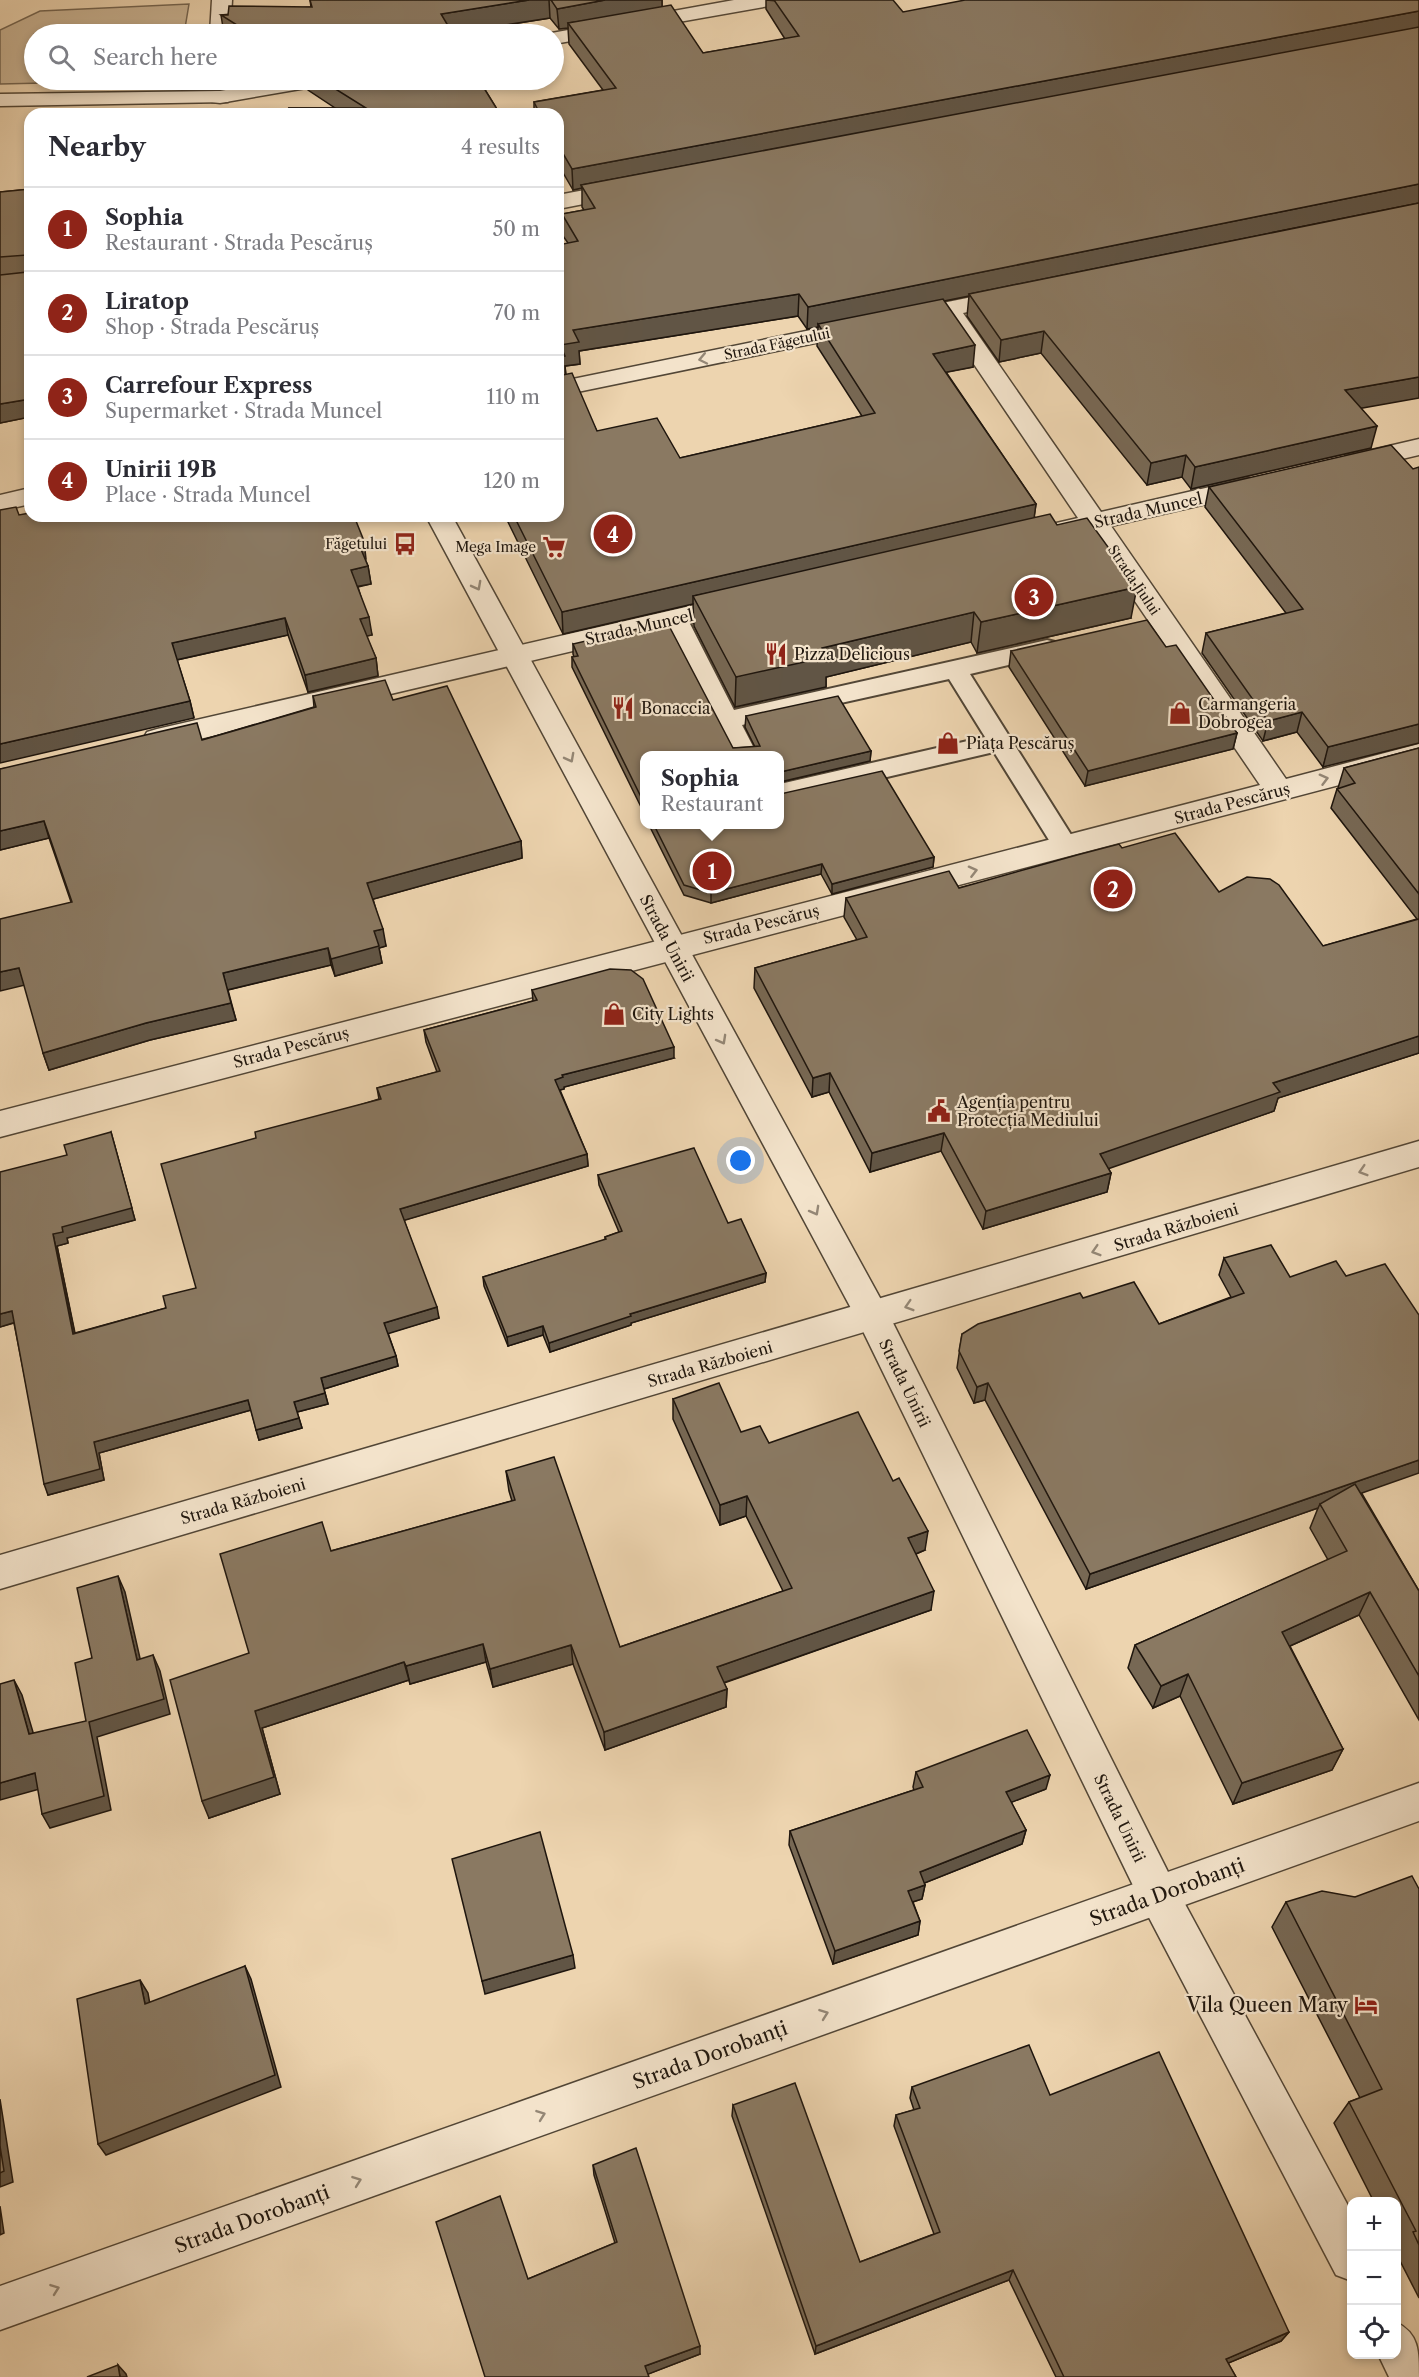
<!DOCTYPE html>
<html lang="en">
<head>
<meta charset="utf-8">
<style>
	body { margin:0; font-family:"Libre Caslon Text",serif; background:#f7f7f7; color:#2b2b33 }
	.controls { position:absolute; right:18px; bottom:18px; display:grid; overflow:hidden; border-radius:12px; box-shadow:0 3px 9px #0003 }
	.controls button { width:54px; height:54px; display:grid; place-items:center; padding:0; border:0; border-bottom:2px solid #e1e1e2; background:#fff; color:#2b2b33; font:30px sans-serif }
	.you { position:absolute; left:741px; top:1161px; width:21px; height:21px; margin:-15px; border:4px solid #fff; border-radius:50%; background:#1a73e8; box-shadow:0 0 0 9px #1a73e833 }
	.badge { display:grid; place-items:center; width:39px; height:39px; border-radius:50%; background:#8f2418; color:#fff; font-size:20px; font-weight:700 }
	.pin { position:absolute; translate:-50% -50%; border:3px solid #fff; box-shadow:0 2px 6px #0006 }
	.popup { position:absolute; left:640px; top:751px; width:144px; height:78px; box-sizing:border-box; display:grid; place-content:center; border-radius:12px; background:#fff; filter:drop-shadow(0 2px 4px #0005); font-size:20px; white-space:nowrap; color:#7c7c81 }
	.popup b { font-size:22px; color:#2b2b33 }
	.popup::after { content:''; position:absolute; left:50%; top:100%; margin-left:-12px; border:12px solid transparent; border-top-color:#fff }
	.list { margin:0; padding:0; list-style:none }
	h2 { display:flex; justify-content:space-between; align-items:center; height:78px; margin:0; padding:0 24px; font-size:26px }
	h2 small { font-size:20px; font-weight:400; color:#7c7c81 }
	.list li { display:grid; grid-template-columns:39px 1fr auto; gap:18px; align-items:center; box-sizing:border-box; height:84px; padding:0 24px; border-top:2px solid #e1e1e2 }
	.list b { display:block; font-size:22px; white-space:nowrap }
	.list p { margin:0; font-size:20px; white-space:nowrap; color:#7c7c81 }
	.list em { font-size:20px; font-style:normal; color:#7c7c81 }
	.icon { flex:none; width:33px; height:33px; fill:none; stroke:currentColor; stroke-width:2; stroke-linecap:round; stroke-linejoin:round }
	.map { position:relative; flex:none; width:1419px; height:2377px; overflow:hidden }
	.search { position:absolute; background:#fff; box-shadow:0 3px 9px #0003; left:24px; top:24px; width:540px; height:66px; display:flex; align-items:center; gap:15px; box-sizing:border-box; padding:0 21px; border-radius:33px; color:#7c7c81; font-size:22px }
	.panel { position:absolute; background:#fff; box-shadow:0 3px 9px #0003; left:24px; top:108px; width:540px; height:414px; border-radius:18px }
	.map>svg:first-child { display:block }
	.green { fill:#cab494; stroke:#746551; stroke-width:1.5 }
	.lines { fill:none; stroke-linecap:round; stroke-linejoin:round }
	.service-casing { stroke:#524636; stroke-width:4 }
	.minor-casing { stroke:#524636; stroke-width:3 }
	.tertiary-casing { stroke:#524636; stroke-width:3 }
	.service { fill:#f3e3cb; fill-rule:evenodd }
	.minor { fill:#f3e3cb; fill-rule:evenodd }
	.tertiary { fill:#f3e3cb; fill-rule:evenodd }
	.wall { fill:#776854; stroke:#1f160e; stroke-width:1.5; fill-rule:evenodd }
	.shaded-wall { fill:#615545; stroke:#1f160e; stroke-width:1.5 }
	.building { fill:#8a7962; stroke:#1f160e; stroke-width:1.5 }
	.oneway { stroke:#948776 }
	.labels { text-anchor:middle; stroke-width:4.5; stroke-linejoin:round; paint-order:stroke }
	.far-street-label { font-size:14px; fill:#1f160e; stroke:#f3e3cb }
	.far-poi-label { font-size:14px; fill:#1f160e; stroke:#f3e3cb; text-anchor:end }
	.street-label { font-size:16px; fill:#1f160e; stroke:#f3e3cb }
	.poi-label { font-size:16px; fill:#1f160e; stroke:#f3e3cb; text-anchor:start }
	.near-street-label { font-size:20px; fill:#1f160e; stroke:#f3e3cb }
	.near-poi-label { font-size:20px; fill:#1f160e; stroke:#f3e3cb; text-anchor:end }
</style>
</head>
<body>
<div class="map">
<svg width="1419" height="2377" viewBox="0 0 1419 2377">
	<rect width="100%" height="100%" fill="#edd4af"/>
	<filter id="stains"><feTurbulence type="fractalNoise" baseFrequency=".00333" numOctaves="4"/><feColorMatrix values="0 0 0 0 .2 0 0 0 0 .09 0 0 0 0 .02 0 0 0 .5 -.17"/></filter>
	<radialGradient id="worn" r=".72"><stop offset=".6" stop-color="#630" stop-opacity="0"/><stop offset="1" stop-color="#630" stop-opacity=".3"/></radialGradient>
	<!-- green -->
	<path class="green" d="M189,4L184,34H34V80H176L0,84V30L40,11Z"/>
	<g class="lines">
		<!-- service casing -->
		<g class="service-casing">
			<path id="service" d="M675,610L683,613L687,618L734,710L1047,640L1055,642L1059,648L1055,654L970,674L1075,841L1079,847L1075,853L1066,856L1057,853L994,752L780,802V784L985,737L949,679L742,725L758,756H733L663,618L667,613Z"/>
		</g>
		<!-- minor casing -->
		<g class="minor-casing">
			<g id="minor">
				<path d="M220,91L228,92L231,97L228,102L0,106V94Z"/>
				<path d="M627,182L635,184L638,189L635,194L558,209V195Z"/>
				<path d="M1011,289L1019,291L1023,296L1019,301L963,313L1101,512L1249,478L1258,480L1262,486L1258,492L1111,526L1286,779L1419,744V764L0,1137V1111L1260,785L1088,532L1048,541L1039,539L1035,533L1039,527L1078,518L942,317L558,396V382Z"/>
				<path d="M1419,439V455L1355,470L1346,468L1342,462L1346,456Z"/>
				<path d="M30,488V504L0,511V495Z"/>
				<path d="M738,595L747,598L751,604L747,610L157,749L147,746L143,739L147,732L157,729Z"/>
				<path d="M1419,1141V1167L0,1589V1555Z"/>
				<path d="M1419,1783V1821L0,2330V2286Z"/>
			</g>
		</g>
		<!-- tertiary casing -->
		<g class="tertiary-casing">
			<g id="tertiary">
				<path d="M212,0H232L230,34H210Z"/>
				<path d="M734,0H779L776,4L769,6L554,44V34H546Z"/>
				<path d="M284,80H329L326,85L318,86L220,103L212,102L209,97L212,92L220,91Z"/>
				<path d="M426,516H452L885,1307L1172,1880L1352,2213V2281L1336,2275L1144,1908L860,1325Z"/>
				<path d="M1396,2322C1419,2334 1419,2350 1419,2377H1389L1378,2354H1396Z"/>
			</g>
		</g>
		<!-- service -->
		<use href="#service" class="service"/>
		<!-- minor -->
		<use href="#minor" class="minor"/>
		<!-- tertiary -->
		<use href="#tertiary" class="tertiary"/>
	</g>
	<!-- wall -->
	<g class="wall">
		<path d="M310,0H662V6L703,53L785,39L766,9V0L903,12L1361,408L1371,448L1191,489L1182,477L1147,485L1041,353L999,362L967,316L969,296L944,301L973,367L946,372L1036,504L1034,517L1057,525L1131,618L977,653L971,642L826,677V687L735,707L694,626L693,604L563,634L505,516H558L568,243L563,236L562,214L584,210L582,207V188L573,190L558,164V114H534V102L603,90L569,44L568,28L559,29L550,18L452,34H453H224L221,15L311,7ZM798,316L807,329L818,327L817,346L862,416L680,458L597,431L566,375L565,366L580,364L579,351Z"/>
		<path d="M306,80H479L500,114H290L289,108H335L308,90Z"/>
		<path d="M30,189V417L0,423V192Z"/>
		<path d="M1413,469L1323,767L1297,732L1263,741L1202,653L1206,633L1286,613L1205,507L1209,487Z"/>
		<path d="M19,515L366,559H365L368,566L371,584L358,587L372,635L366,636L376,658L378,676L308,692L288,635L177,660L190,701L194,718Z"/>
		<path d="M573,644L733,748L755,747L745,727L746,716L871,751L870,761L780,782L645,756V815L572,667V657H574L573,654Z"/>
		<path d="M1166,647L1237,733L1233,749L1085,786L1009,667L1011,651Z"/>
		<path d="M313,696L393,700L521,841L522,858L373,899L386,946L379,948L382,963L335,976L331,965L228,990L236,1020L150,1040L49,1070L43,1053L71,902L49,838L0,850V769L202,740L314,707Z"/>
		<path d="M1419,748V1053L1278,1098L1274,1111L1108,1168L1111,1173L1107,1192L983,1229L941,1151L870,1172L829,1092L812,1097L754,988L755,968L857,940L844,917L846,898L959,888L1122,848L1219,892L1323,946L1417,919L1331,808L1337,789L1338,788L1344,768Z"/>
		<path d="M649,825H780L934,857L933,867L832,894L821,874L711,903L684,895Z"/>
		<path d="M532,990L674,1058L564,1087V1089L560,1090L587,1154L588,1166L404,1220L439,1318L388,1333L396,1356L398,1366L324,1389L328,1404L297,1412L302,1428L259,1440L251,1410L99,1453L104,1480L48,1495L14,1323L0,1327L114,1144L135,1220L67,1238L68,1243L57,1246L75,1333L166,1308L196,1288L256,1138L379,1099L377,1088L437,1072L426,1042L424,1030L533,1001Z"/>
		<path d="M598,1175L728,1223L766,1273L765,1282L631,1323V1325L550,1352L543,1335L508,1346L484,1286L483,1277L605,1240V1237L619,1232L599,1185Z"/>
		<path d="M1224,1258L1419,1591V1720L1359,1615L1290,1646L1343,1749L1332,1770L1233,1804L1180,1696L1153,1708L1128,1668L1135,1645L1328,1560L1310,1528L1318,1508L1086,1589L985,1400L974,1403L957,1368L962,1334L1083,1298L1159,1324L1231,1297L1219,1275Z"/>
		<path d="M673,1399L741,1432L769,1443L925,1550L916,1554L931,1610L724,1683L727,1689L726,1707L605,1750L573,1664L493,1687L486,1662L410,1684L409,1680L262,1728L280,1794L209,1818L249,1653L331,1551L512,1501L509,1491L506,1471L620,1647L783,1591L746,1516L720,1525L673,1419Z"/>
		<path d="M916,1772L1046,1789L1011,1802L1026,1830L1022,1844L924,1883L925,1885L922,1899L913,1902L920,1921L918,1935L833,1964L789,1845L790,1831L914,1790L913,1787Z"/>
		<path d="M1419,1889V2298L1396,2253V2249L1398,2248L1396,2245V2202H1374L1334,2123L1349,2102L1360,2098L1272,1927L1286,1902L1355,1897Z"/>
		<path d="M912,2087L1050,2095L1289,2332L1281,2341L1228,2363L1236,2377H1056L1009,2280L815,2354L732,2116L733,2105L860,2262L934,2234L894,2126L896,2115L914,2110L910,2098Z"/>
		<path d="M593,2165L700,2354L648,2374L528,2279L615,2243L594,2175Z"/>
	</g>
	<!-- shaded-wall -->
	<g class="shaded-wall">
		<path d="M529,0H549L550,18L448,34L441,14Z"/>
		<path d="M605,0H662V11L568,23V28L559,29L557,9Z"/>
		<path d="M1419,11V29L581,185L582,188L573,190L572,169Z"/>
		<path d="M1419,184V203L969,294V296L820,326L818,324V327L807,329L808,307Z"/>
		<path d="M799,294L798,316L579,351L580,364L565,366L566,378L558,380V358L560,345L573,330Z"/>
		<path d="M1044,331L1041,353L999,362L1001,340Z"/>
		<path d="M975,345L973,367L932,375L933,354Z"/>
		<path d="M1419,377V398L1340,412L1345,390Z"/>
		<path d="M30,399V417L0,423V404Z"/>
		<path d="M1377,426L1371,448L1191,489L1195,467Z"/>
		<path d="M1186,455L1182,477L1147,485L1151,463Z"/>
		<path d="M1036,504L1033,526L693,596V604L563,634L562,612Z"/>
		<path d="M364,541L366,559H361L358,542Z"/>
		<path d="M368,566L371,584L354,587L351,570Z"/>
		<path d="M1137,587L1131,618L977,653L981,622Z"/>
		<path d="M974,612L971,642L826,677V687L735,707L736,677L822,648Z"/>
		<path d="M369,617L372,635L362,637L360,619Z"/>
		<path d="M285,618L288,635L176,660L172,643Z"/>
		<path d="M376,658L378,676L308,692L305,675Z"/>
		<path d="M190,701L194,718L0,763V744Z"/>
		<path d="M1302,712L1297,732L1263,741L1268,721Z"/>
		<path d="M1419,724V743L1323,767L1328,747Z"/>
		<path d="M1237,733L1233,749L1085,786L1088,771Z"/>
		<path d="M871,751L870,761L780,782V772Z"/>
		<path d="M44,821L49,838L0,850V831Z"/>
		<path d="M521,841L522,858L370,900L367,883Z"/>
		<path d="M934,857L933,867L832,894V884Z"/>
		<path d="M822,864L821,874L711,903V893Z"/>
		<path d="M383,929L386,946L379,948L382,963L335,976L331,959L374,931Z"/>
		<path d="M328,948L331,965L227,990L223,973Z"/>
		<path d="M19,968L25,985L0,991V972Z"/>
		<path d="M231,1003L236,1020L150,1040L49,1070L43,1053L146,1023Z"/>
		<path d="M1419,1036V1053L1278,1098L1274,1111L1096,1173L1100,1154L1273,1083Z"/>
		<path d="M674,1047V1058L564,1087V1089L556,1091L555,1080L562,1075Z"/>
		<path d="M830,1073L829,1092L812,1097L813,1078Z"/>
		<path d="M111,1132L135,1220L67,1238L68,1243L57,1246L77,1345L73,1334L53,1234L62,1227Z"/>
		<path d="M944,1133L941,1151L870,1172L872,1153Z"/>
		<path d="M587,1154L588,1166L402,1221L400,1209Z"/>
		<path d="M1111,1173L1107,1192L983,1229L986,1211Z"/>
		<path d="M766,1273L765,1282L631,1323V1325L550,1352L549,1343L630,1314Z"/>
		<path d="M437,1307L439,1318L387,1334L384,1323Z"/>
		<path d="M12,1311L16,1322L0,1327V1314Z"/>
		<path d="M543,1326V1335L508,1346L507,1337Z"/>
		<path d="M396,1356L398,1366L324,1389L321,1378Z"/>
		<path d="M988,1383L985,1400L974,1403L977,1387Z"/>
		<path d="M325,1393L328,1404L297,1412L294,1402Z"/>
		<path d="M248,1400L251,1410L99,1453L104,1480L48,1495L44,1484L94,1442Z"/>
		<path d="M299,1418L302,1428L259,1440L256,1430Z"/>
		<path d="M1419,1460V1473L1322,1507L1320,1504L1318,1508L1086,1589L1090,1574Z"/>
		<path d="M747,1496L746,1516L720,1525V1505Z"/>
		<path d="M928,1531L925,1550L906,1558L908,1538Z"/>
		<path d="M118,1576L125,1592L144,1676L137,1660Z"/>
		<path d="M934,1591L931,1610L717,1685V1667Z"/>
		<path d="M1370,1592L1359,1615L1272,1654L1282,1632Z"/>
		<path d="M483,1644L486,1662L410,1684L406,1666Z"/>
		<path d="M571,1645L573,1664L493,1687L490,1669Z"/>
		<path d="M153,1655L160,1671L170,1714L97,1737L111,1810L50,1828L42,1814L89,1722Z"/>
		<path d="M404,1662L409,1680L262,1728L280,1794L209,1818L202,1801L255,1711Z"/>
		<path d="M1188,1674L1180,1696L1153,1708L1161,1686Z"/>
		<path d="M14,1680L22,1695L38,1749L29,1734Z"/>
		<path d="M727,1689L726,1707L605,1750L604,1732Z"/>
		<path d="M1343,1749L1332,1770L1233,1804L1242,1783Z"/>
		<path d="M35,1773L43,1788L0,1800V1783Z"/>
		<path d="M1050,1775L1046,1789L1002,1806L1006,1792Z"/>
		<path d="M1026,1830L1022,1844L917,1886L920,1872Z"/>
		<path d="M925,1885L922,1899L906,1904L908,1891Z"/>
		<path d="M920,1921L918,1935L833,1964L835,1951Z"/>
		<path d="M573,1955L575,1968L485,1994L482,1981Z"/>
		<path d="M245,1966L251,1979L281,2087L106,2155L98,2144Z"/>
		<path d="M140,1980L148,1993L152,2016L145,2004Z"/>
		<path d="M0,2099L13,2182L0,2187Z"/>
		<path d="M0,2206L4,2233L0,2235Z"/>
		<path d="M1013,2270L1009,2280L815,2354L816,2346Z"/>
		<path d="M1289,2332L1281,2341L1219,2367L1226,2359Z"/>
		<path d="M700,2346V2354L646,2375L645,2366Z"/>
		<path d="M118,2365L126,2374L127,2377H120Z"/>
	</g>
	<!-- building -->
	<g class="building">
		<path d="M310,0H529L441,14L453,34H251L221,15H228L229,6L312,7Z"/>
		<path d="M551,0H605L557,9Z"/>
		<path d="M774,0H893L903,12L965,0H1419V11L572,169L558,145V114H540L534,102L616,88L568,23L671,5L703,53L799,36Z"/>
		<path d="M1419,27V184L808,307L799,294L573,330L579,342L560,345L565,356L558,358V245L578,241L562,214L595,208L581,185Z"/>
		<path d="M321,80H479L500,114H292L289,108H366Z"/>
		<path d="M123,112H189L188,114H123Z"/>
		<path d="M30,189V399L0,404V275L27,272V255L0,257V192Z"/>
		<path d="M1419,203V377L1345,390L1377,426L1195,467L1186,455L1151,463L1044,331L1001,340L969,294Z"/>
		<path d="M943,299L975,345L933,354L1036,504L562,612L514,516H558V376L572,373L597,431L657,418L680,458L875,413L818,324Z"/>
		<path d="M1391,445L1413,469L1419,467V724L1328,747L1302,712L1268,721L1206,633L1303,609L1209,487Z"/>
		<path d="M16,507L19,515L30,513V516H354L364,541L358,542L368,566L351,570L369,617L360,619L376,658L305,675L285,618L172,643L190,701L0,744V510Z"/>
		<path d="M1050,514L1057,525L1087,518L1137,587L981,622L974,612L822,648L827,657L736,677L693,596Z"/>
		<path d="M1147,620L1166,647L1176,645L1237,733L1088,771L1011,651Z"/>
		<path d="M667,622L733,748L760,746L746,716L838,696L871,751L780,772V780V756H645V805L572,657L578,656L573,644Z"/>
		<path d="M385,680L393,700L447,686L521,841L367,883L383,929L374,931L379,946L331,959L328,948L223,973L231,1003L146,1023L43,1053L19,968L0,972V919L72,902L44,821L0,831V769L197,723L202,740L316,707L313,696Z"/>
		<path d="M1419,748V894L1337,789L1355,783L1344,768Z"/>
		<path d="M882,771L934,857L832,884L822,864L711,893L684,885L654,825H780V794Z"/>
		<path d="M1175,833L1219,892L1247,877L1270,879L1279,885L1323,946L1419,919V1036L1273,1083L1280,1092L1100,1154L1111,1173L986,1211L944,1133L872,1153L830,1073L813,1078L755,968L867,937L846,898L949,871L959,888L1077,855L1119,844L1122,848Z"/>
		<path d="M610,969L631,970L643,979L674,1047L562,1075L563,1077L555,1080L587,1154L400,1209L437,1307L384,1323L396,1356L321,1378L325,1393L294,1402L299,1418L256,1430L248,1400L94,1442L100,1469L44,1484L12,1311L0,1314V1172L67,1155L64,1145L111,1132L132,1208L62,1227L63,1232L53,1234L73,1334L166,1308L163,1296L196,1288L161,1164L256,1138L255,1132L381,1099L377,1088L440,1071L424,1030L537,1000L532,990Z"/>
		<path d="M694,1148L728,1223L741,1219L766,1273L630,1314L631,1316L549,1343L543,1326L507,1337L483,1277L606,1239L605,1237L622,1231L598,1175Z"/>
		<path d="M1271,1245L1290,1277L1336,1261L1346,1276L1385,1264L1419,1315V1460L1090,1574L988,1383L977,1387L959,1351L962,1334L978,1324L1080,1293L1083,1298L1134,1282L1159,1324L1244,1293L1224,1258Z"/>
		<path d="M719,1383L741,1432L760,1426L769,1443L858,1412L893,1481L899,1478L928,1531L908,1538L934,1591L717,1667L727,1689L604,1732L571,1645L490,1669L483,1644L406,1666L404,1662L255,1711L274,1777L202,1801L170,1680L249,1653L220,1554L322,1522L331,1551L515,1500L506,1471L554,1457L620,1647L792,1588L747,1496L720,1505L673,1399Z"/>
		<path d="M1355,1484L1419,1591V1676L1370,1592L1282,1632L1343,1749L1242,1783L1188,1674L1161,1686L1135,1645L1347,1551L1320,1504Z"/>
		<path d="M118,1576L137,1660L153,1655L164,1699L89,1722L104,1796L42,1814L35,1773L0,1783V1684L14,1680L29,1734L86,1721L75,1663L92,1658L77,1588Z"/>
		<path d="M1027,1730L1050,1775L1006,1792L1026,1830L920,1872L925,1885L908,1891L920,1921L835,1951L790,1831L923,1787L916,1772Z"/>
		<path d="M540,1832L573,1955L482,1981L452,1859Z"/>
		<path d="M1412,1876L1419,1889V2245L1413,2232L1416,2231L1349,2102L1382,2089L1286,1902L1322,1891L1355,1897Z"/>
		<path d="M245,1966L275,2075L98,2144L77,1999L140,1980L145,2004Z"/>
		<path d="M1029,2045L1050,2095L1159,2052L1289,2332L1226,2359L1236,2377H1064L1013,2270L816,2346L733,2105L795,2083L860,2262L940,2232L896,2115L920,2108L912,2087Z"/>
		<path d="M0,2146L4,2171L0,2173Z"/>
		<path d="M636,2148L700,2346L645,2366L649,2377H485L436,2222L500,2196L528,2279L617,2242L593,2165Z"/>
		<path d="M118,2365L120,2377H87Z"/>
	</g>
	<!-- one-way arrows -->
	<defs><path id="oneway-chevron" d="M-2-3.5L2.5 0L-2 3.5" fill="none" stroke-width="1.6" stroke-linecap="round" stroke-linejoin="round" transform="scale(1.5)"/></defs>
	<g class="oneway">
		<use href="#oneway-chevron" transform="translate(703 359) rotate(168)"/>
		<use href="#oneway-chevron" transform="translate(477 586) rotate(62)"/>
		<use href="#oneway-chevron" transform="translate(570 758) rotate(62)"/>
		<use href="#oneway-chevron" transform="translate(1324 779) rotate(-15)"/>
		<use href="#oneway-chevron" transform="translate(973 871) rotate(-14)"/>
		<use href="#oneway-chevron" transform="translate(722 1040) rotate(61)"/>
		<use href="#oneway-chevron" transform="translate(1363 1171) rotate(163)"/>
		<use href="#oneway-chevron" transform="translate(815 1211) rotate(61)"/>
		<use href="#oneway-chevron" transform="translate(1096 1251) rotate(163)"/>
		<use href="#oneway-chevron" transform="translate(909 1306) rotate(163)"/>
		<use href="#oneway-chevron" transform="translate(824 2014) rotate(-20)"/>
		<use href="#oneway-chevron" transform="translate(541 2115) rotate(-20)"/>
		<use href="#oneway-chevron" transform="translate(357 2181) rotate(-20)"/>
		<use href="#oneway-chevron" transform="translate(55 2289) rotate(-20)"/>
	</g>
	<!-- icons -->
	<defs>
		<g id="bus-bare" transform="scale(1.8)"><path d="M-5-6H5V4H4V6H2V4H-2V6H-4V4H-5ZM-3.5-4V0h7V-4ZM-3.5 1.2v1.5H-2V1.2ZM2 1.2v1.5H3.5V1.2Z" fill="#8f2418" stroke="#f3e3cb" stroke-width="2.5" paint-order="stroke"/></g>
		<g id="supermarket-bare" transform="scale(1.8)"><path d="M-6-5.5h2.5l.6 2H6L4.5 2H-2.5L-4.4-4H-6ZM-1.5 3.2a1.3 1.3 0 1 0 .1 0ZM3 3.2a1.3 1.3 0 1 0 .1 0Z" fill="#8f2418" stroke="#f3e3cb" stroke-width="2.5" paint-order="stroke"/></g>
		<g id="restaurant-bare" transform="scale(1.8)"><path d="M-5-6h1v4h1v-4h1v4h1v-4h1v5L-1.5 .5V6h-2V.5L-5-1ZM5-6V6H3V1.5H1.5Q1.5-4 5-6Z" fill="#8f2418" stroke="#f3e3cb" stroke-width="2.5" paint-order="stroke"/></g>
		<g id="shop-bare" transform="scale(1.8)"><path d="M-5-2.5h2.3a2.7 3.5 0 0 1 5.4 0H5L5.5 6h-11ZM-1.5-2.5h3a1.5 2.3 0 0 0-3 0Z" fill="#8f2418" stroke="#f3e3cb" stroke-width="2.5" paint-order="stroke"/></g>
		<g id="civic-bare" transform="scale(1.8)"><path d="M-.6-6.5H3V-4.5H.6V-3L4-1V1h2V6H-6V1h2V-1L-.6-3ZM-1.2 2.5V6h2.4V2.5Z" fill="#8f2418" stroke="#f3e3cb" stroke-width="2.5" paint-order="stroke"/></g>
		<g id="hotel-bare" transform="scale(1.8)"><path d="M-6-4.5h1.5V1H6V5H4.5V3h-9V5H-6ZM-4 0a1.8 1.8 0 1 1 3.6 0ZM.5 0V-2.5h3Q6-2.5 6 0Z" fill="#8f2418" stroke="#f3e3cb" stroke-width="2.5" paint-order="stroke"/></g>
	</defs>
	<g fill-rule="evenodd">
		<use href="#bus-bare" x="405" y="544"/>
		<use href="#supermarket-bare" x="554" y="547"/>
		<use href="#restaurant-bare" x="776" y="654"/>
		<use href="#restaurant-bare" x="623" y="708"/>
		<use href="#shop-bare" x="1180" y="713"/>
		<use href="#shop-bare" x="948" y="743"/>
		<use href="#shop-bare" x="614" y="1014"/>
		<use href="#civic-bare" x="939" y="1111"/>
		<use href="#hotel-bare" x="1366" y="2005"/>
	</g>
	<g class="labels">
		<!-- far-street labels -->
		<g class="far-street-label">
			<text transform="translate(777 344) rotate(-12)" y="5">Strada Făgetului</text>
			<text transform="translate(1134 580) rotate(56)" y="5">Strada Jiului</text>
		</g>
		<!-- far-poi labels -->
		<g class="far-poi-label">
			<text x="387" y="549">Făgetului</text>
			<text x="536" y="552">Mega Image</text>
		</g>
		<!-- street labels -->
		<g class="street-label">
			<text transform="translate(1148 510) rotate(-13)" y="6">Strada Muncel</text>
			<text transform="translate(639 627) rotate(-13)" y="6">Strada Muncel</text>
			<text transform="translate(1232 803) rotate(-15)" y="6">Strada Pescăruș</text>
			<text transform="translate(761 924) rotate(-14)" y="6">Strada Pescăruș</text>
			<text transform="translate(667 938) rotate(62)" y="6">Strada Unirii</text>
			<text transform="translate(291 1047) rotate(-15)" y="6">Strada Pescăruș</text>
			<text transform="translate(1176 1227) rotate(-17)" y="6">Strada Războieni</text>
			<text transform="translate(710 1364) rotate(-16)" y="6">Strada Războieni</text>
			<text transform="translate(905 1383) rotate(64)" y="6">Strada Unirii</text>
			<text transform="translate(243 1501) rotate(-16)" y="6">Strada Războieni</text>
			<text transform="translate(1120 1818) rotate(64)" y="6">Strada Unirii</text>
		</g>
		<!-- poi labels -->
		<g class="poi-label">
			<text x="794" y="660">Pizza Delicious</text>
			<text x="1198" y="710">Carmangeria<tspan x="1198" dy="18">Dobrogea</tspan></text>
			<text x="641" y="714">Bonaccia</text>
			<text x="966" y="749">Piața Pescăruș</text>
			<text x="632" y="1020">City Lights</text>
			<text x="957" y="1108">Agenția pentru<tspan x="957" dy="18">Protecția Mediului</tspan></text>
		</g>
		<!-- near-street labels -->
		<g class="near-street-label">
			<text transform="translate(1167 1892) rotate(-20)" y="7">Strada Dorobanți</text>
			<text transform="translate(710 2055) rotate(-20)" y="7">Strada Dorobanți</text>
			<text transform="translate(252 2219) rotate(-20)" y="7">Strada Dorobanți</text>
		</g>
		<!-- near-poi labels -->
		<g class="near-poi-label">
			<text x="1348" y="2012">Vila Queen Mary</text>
		</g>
	</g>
	<rect width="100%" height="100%" filter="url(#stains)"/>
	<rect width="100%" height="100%" fill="url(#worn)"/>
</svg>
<div class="controls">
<button>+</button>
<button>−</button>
<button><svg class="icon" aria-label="locate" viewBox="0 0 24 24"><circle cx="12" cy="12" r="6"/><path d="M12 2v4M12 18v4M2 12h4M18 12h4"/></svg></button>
</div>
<div class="you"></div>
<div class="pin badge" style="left:712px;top:871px">1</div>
<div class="popup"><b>Sophia</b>Restaurant</div>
<div class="pin badge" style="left:1113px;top:889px">2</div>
<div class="pin badge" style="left:1034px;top:597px">3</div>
<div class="pin badge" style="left:613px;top:534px">4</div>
<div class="search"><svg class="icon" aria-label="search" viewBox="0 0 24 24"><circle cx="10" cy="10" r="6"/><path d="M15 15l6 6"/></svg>Search here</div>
<section class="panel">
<h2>Nearby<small>4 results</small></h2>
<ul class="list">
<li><span class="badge">1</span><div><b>Sophia</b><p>Restaurant · Strada Pescăruș</p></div><em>50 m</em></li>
<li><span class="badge">2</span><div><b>Liratop</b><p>Shop · Strada Pescăruș</p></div><em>70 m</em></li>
<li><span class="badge">3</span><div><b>Carrefour Express</b><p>Supermarket · Strada Muncel</p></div><em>110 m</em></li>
<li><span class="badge">4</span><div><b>Unirii 19B</b><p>Place · Strada Muncel</p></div><em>120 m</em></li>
</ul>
</section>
</div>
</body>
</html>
